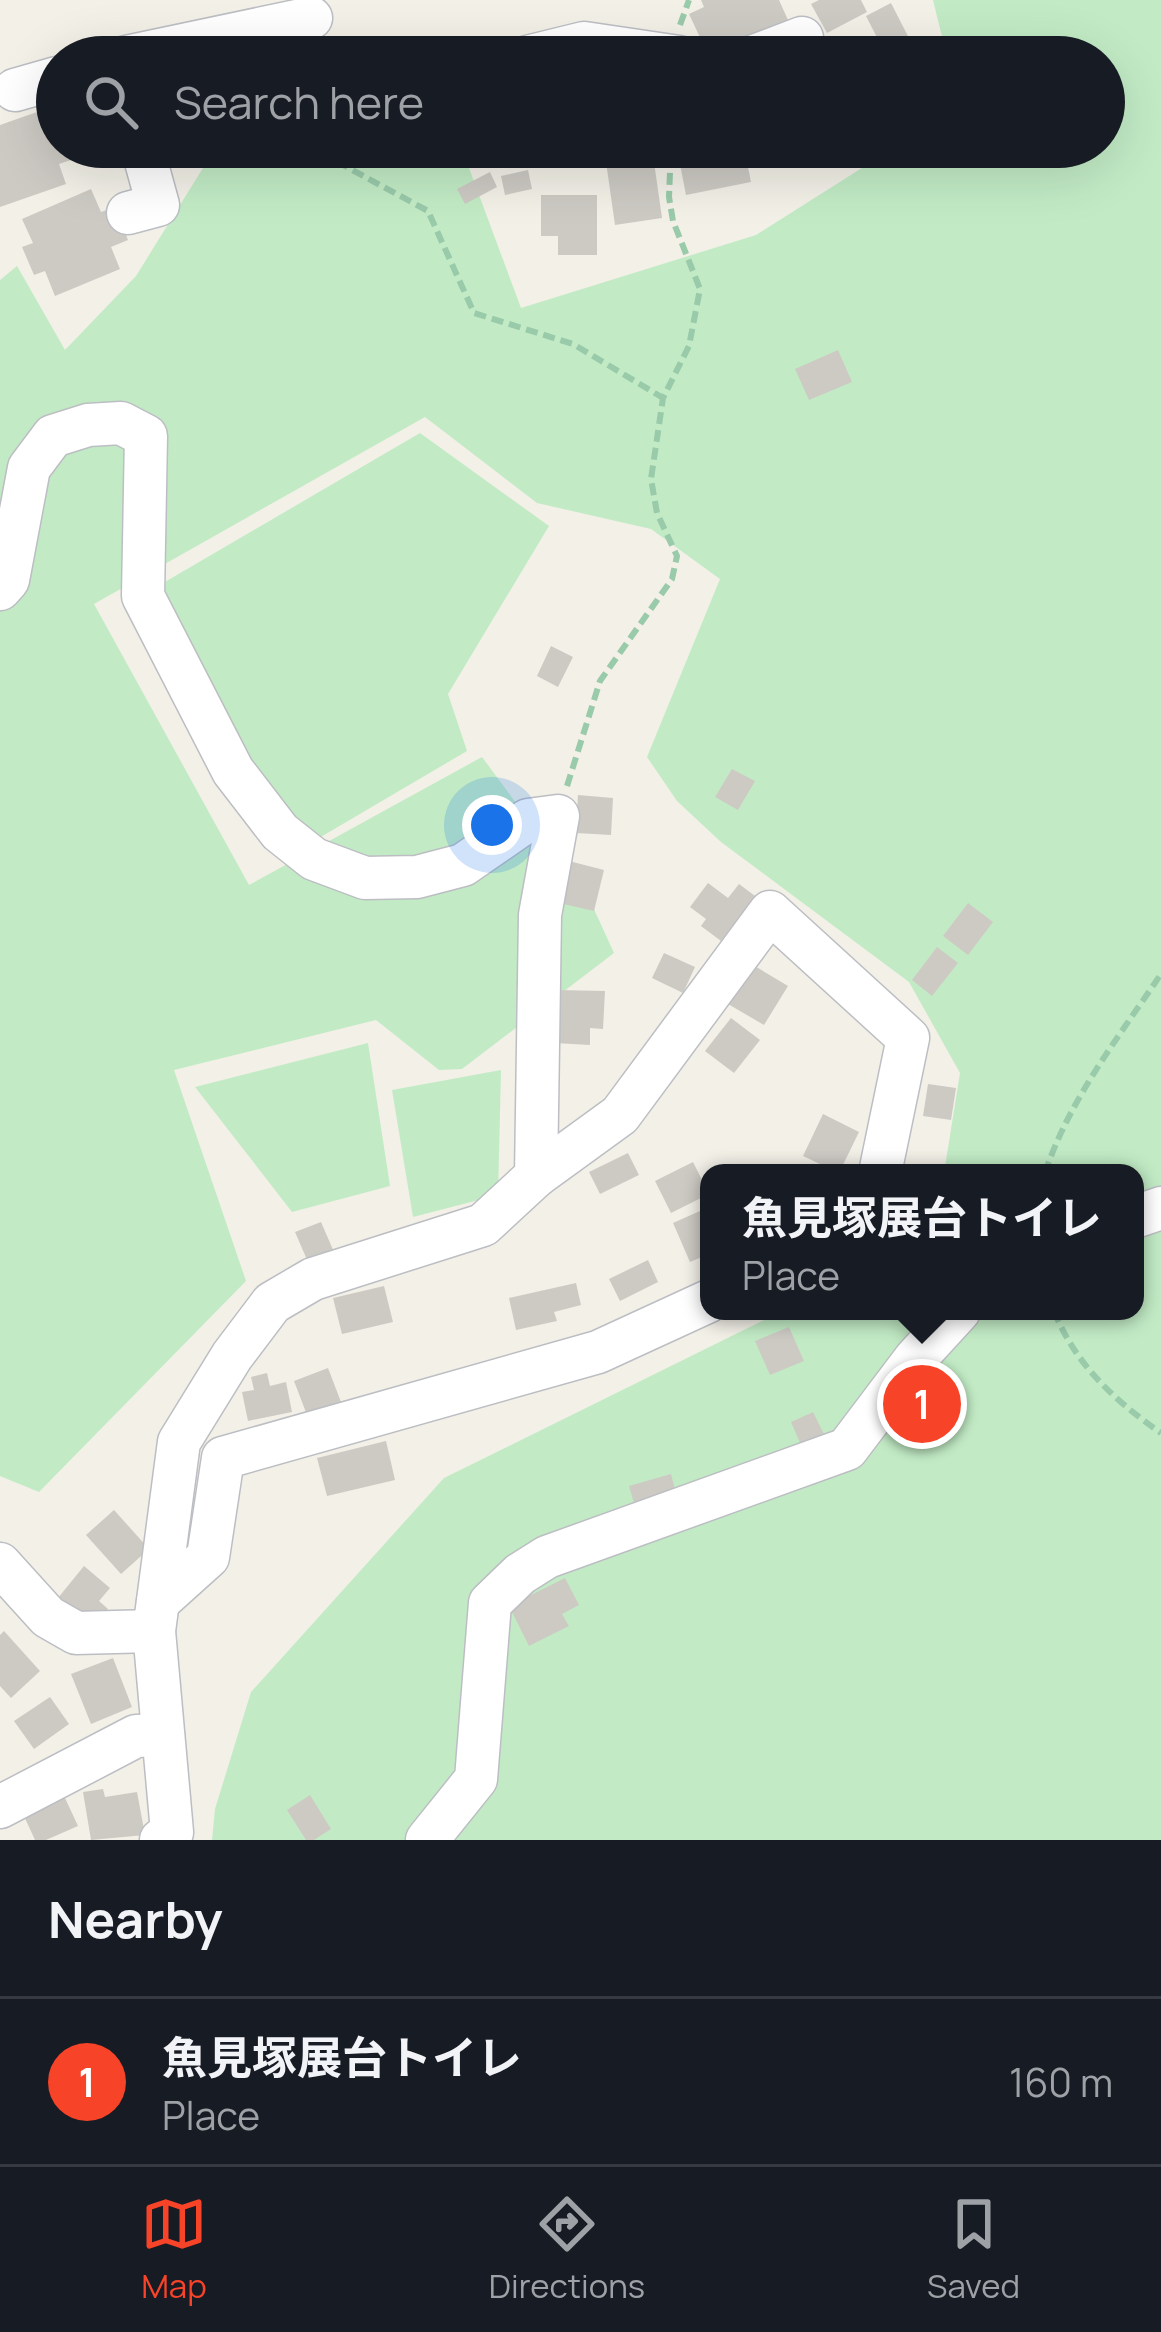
<!DOCTYPE html>
<html lang="en">
<head>
<meta charset="utf-8">
<style>
	body { margin:0; font-family:Manrope,"Noto Sans JP",sans-serif; background:#242831; color:#f1f3f6 }
	.you { position:absolute; left:492px; top:825px; width:42px; height:42px; margin:-30px; border:9px solid #fff; border-radius:50%; background:#1a73e8; box-shadow:0 0 0 18px #1a73e833 }
	.badge { display:grid; place-items:center; width:78px; height:78px; border-radius:50%; background:#f74328; color:#fff; font-size:39px; font-weight:700 }
	.pin { position:absolute; translate:-50% -50%; border:6px solid #fff; box-shadow:0 3px 12px #0006 }
	.popup { position:absolute; left:700px; top:1164px; width:444px; height:156px; box-sizing:border-box; display:grid; place-content:center; border-radius:24px; background:#171b24; filter:drop-shadow(0 3px 9px #0005); font-size:39px; white-space:nowrap; color:#9ea1a6 }
	.popup b { font-size:45px; color:#f1f3f6 }
	.popup::after { content:''; position:absolute; left:50%; top:100%; margin-left:-24px; border:24px solid transparent; border-top-color:#171b24 }
	.list { margin:0; padding:0; list-style:none }
	h2 { display:flex; justify-content:space-between; align-items:center; height:156px; margin:0; padding:0 48px; font-size:51px }
	h2 small { font-size:39px; font-weight:400; color:#9ea1a6 }
	.list li { display:grid; grid-template-columns:78px 1fr auto; gap:36px; align-items:center; box-sizing:border-box; height:168px; padding:0 48px; border-top:3px solid #363941 }
	.list b { display:block; font-size:45px; white-space:nowrap }
	.list p { margin:0; font-size:39px; white-space:nowrap; color:#9ea1a6 }
	.list em { font-size:39px; font-style:normal; color:#9ea1a6 }
	.icon { flex:none; width:66px; height:66px; fill:none; stroke:currentColor; stroke-width:2; stroke-linecap:round; stroke-linejoin:round }
	.map { position:relative; flex:none; width:1161px; height:1840px; overflow:hidden }
	.search { position:absolute; background:#171b24; box-shadow:0 12px 48px #0002; left:36px; right:36px; top:36px; height:132px; display:flex; align-items:center; gap:30px; box-sizing:border-box; padding:0 42px; border-radius:66px; color:#9ea1a6; font-size:45px }
	.sheet { height:324px; background:#171b24 }
	nav { display:flex; justify-content:space-around; align-items:center; box-sizing:border-box; height:168px; border-top:3px solid #363941; background:#171b24; font-size:33px; color:#9ea1a6 }
	nav a { display:grid; justify-items:center; gap:6px }
	nav .on { color:#f74328 }
	.map>svg:first-child { display:block }
	.green { fill:#c2ebc5 }
	.building { fill:#cdcac4 }
	.lines { fill:none; stroke-linecap:round; stroke-linejoin:round }
	.minor-casing { stroke:#bcbec3; stroke-width:45 }
	.path { stroke:#99caaa; stroke-width:6; stroke-dasharray:12 6; stroke-linecap:butt }
	.minor { stroke:#fff; stroke-width:42 }
</style>
</head>
<body>
<div class="map">
<svg width="1161" height="1840" viewBox="0 0 1161 1840">
	<rect width="100%" height="100%" fill="#f2f0e7"/>
	<!-- green -->
	<g class="green">
		<path d="M933,0H1161V1840H212L215,1809L251,1692L444,1478L782,1311H1135V1173H944L960,1073L909,982L721,842L677,801L647,757L720,579L651,529L537,503L425,417L94,604L249,885L482,757L593,907L614,953L462,1069L439,1070L376,1020L174,1070L246,1281L39,1492L0,1476V280L17,266L65,350L136,276L216,147L469,168L521,308L756,235L895,147H1104V57H947Z"/>
		<path d="M420,433L549,526L448,694L467,751L319,838L273,797L164,619L158,586Z"/>
		<path d="M368,1043L390,1186L292,1212L195,1087Z"/>
		<path d="M501,1070L498,1195L413,1217L392,1090Z"/>
	</g>
	<!-- building -->
	<g class="building">
		<path d="M701,0H779L792,29L728,57L721,41L705,48L689,14L704,7Z"/>
		<path d="M819,0H861L867,12L827,33L811,4Z"/>
		<path d="M891,3L913,46L887,57L866,16Z"/>
		<path d="M842,38L846,57H823L819,43Z"/>
		<path d="M57,105V147L107,148L59,164L66,184L0,207V125Z"/>
		<path d="M745,152L751,182L686,195L680,164Z"/>
		<path d="M653,155L662,218L615,225L606,162Z"/>
		<path d="M528,170L532,189L505,195L501,176Z"/>
		<path d="M490,172L497,187L465,204L457,189Z"/>
		<path d="M91,189L101,212L115,207L128,240L111,247L120,269L55,296L45,271L34,275L22,247L33,243L22,219Z"/>
		<path d="M541,195H597V255H558V236H541Z"/>
		<path d="M838,350L852,382L809,400L795,369Z"/>
		<path d="M551,646L573,657L558,687L537,676Z"/>
		<path d="M732,769L755,781L738,810L715,797Z"/>
		<path d="M578,795L613,798L611,835L576,833Z"/>
		<path d="M569,861L604,870L594,911L559,903Z"/>
		<path d="M708,883L728,898L739,884L755,896L721,941L701,926L706,919L690,907Z"/>
		<path d="M968,903L993,922L968,955L943,936Z"/>
		<path d="M937,947L958,963L932,996L912,980Z"/>
		<path d="M664,953L695,967L683,993L652,978Z"/>
		<path d="M753,965L788,986L764,1025L728,1004Z"/>
		<path d="M557,990L605,991L603,1029L590,1028V1045L555,1043Z"/>
		<path d="M731,1018L760,1040L734,1073L705,1051Z"/>
		<path d="M928,1084L956,1088L951,1120L923,1116Z"/>
		<path d="M823,1114L859,1132L839,1173L803,1156Z"/>
		<path d="M628,1153L639,1175L600,1194L589,1172Z"/>
		<path d="M693,1162L709,1194L671,1213L655,1181Z"/>
		<path d="M709,1207V1254L690,1262L673,1223Z"/>
		<path d="M321,1222L334,1252L308,1262L295,1232Z"/>
		<path d="M648,1260L658,1282L620,1301L609,1279Z"/>
		<path d="M576,1283L581,1305L554,1312L557,1321L516,1330L509,1298Z"/>
		<path d="M384,1286L393,1322L342,1334L333,1298Z"/>
		<path d="M789,1327L804,1361L770,1375L755,1341Z"/>
		<path d="M328,1368L341,1402L307,1415L294,1381Z"/>
		<path d="M267,1373L270,1386L286,1382L292,1412L248,1421L242,1392L254,1390L251,1377Z"/>
		<path d="M918,1381L944,1397L926,1427L900,1411Z"/>
		<path d="M813,1412L824,1434L801,1445L791,1422Z"/>
		<path d="M386,1441L395,1480L327,1496L317,1458Z"/>
		<path d="M671,1474L677,1497L636,1510L629,1486Z"/>
		<path d="M114,1510L149,1549L121,1574L86,1535Z"/>
		<path d="M84,1566L110,1588L99,1601L108,1609L93,1627L58,1598Z"/>
		<path d="M565,1578L579,1605L562,1614L569,1626L529,1646L509,1606Z"/>
		<path d="M4,1631L40,1671L11,1698L0,1686V1635Z"/>
		<path d="M113,1658L132,1707L91,1724L71,1674Z"/>
		<path d="M50,1697L69,1724L34,1749L14,1721Z"/>
		<path d="M103,1789L105,1797L137,1792L145,1835L91,1840L83,1792Z"/>
		<path d="M310,1795L331,1829L314,1840H306L287,1810Z"/>
		<path d="M65,1798L78,1826L46,1840H35L24,1816Z"/>
	</g>
	<g class="lines">
		<!-- minor casing -->
		<g class="minor-casing">
			<g id="minor">
				<path d="M126,57L311,18"/>
				<path d="M527,57L584,43L679,57"/>
				<path d="M752,57L802,38"/>
				<path d="M15,90L57,78"/>
				<path d="M128,213L158,205L142,147"/>
				<path d="M0,589L8,580L29,468L53,436L88,425L121,423L146,436L143,596L233,771L280,832L314,859L365,878L417,877L463,865L528,820L558,816L540,915L536,1176L483,1225L313,1279L272,1303L232,1356L179,1442L154,1631L172,1832L161,1840"/>
				<path d="M536,1176L620,1115L770,912L908,1038L880,1173"/>
				<path d="M1135,1217L1161,1208"/>
				<path d="M0,1564L48,1617L76,1633L154,1631"/>
				<path d="M158,1602L208,1557L223,1458L598,1352L709,1301"/>
				<path d="M0,1807L136,1736L163,1735"/>
				<path d="M427,1840L476,1779L490,1603L520,1574L547,1557L847,1449L915,1359L959,1311"/>
			</g>
		</g>
		<!-- path -->
		<g class="path">
			<path d="M680,25L689,0"/>
			<path d="M329,147L332,159L428,211L474,313L573,344L663,398"/>
			<path d="M692,147L702,156L755,147"/>
			<path d="M567,786L600,681L672,579L677,556L657,513L651,479L663,398L689,346L700,289L673,221L669,197L671,147"/>
			<path d="M1045,1173C1069,1100 1118,1038 1161,974"/>
			<path d="M1054,1311C1075,1364 1115,1401 1161,1433"/>
		</g>
		<!-- minor -->
		<use href="#minor" class="minor"/>
	</g>
</svg>
<div class="you"></div>
<div class="pin badge" style="left:922px;top:1404px">1</div>
<div class="popup"><b>魚見塚展台トイレ</b>Place</div>
<div class="search"><svg class="icon" aria-label="search" viewBox="0 0 24 24"><circle cx="10" cy="10" r="6"/><path d="M15 15l6 6"/></svg>Search here</div>
</div>
<section class="sheet">
<h2>Nearby<small></small></h2>
<ul class="list">
<li><span class="badge">1</span><div><b>魚見塚展台トイレ</b><p>Place</p></div><em>160 m</em></li>
</ul>
</section>
<nav>
<a class="on"><svg class="icon" aria-label="map" viewBox="0 0 24 24"><path d="M3 6l6-2 6 2 6-2v14l-6 2-6-2-6 2zM9 4v14M15 6v14"/></svg>Map</a>
<a><svg class="icon" aria-label="directions" viewBox="0 0 24 24"><path d="M12 3l9 9-9 9-9-9zM9 14v-3h6M13 9l2 2-2 2"/></svg>Directions</a>
<a><svg class="icon" aria-label="saved" viewBox="0 0 24 24"><path d="M7 4h10v16l-5-4-5 4z"/></svg>Saved</a>
</nav>
</body>
</html>
